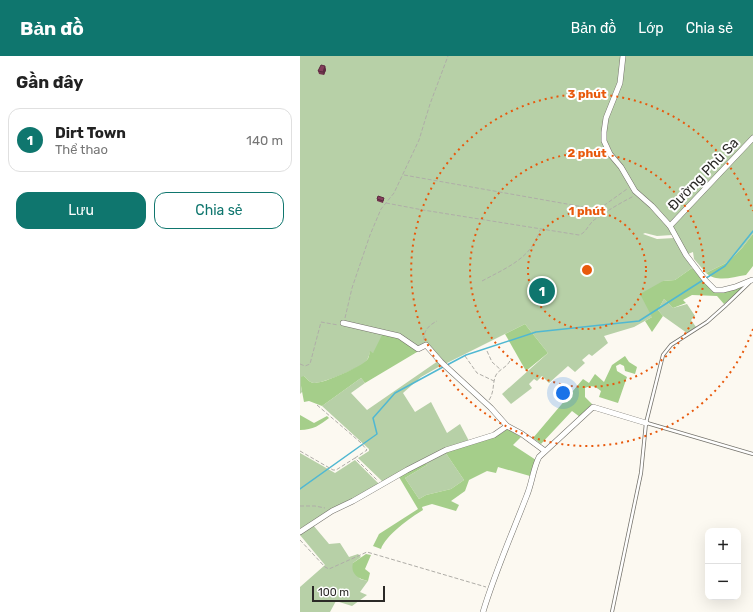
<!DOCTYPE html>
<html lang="vi">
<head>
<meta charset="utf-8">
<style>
	body { margin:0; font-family:Rubik,sans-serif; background:#f2f2f2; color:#222 }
	.controls { position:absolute; right:12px; bottom:12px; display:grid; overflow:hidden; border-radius:8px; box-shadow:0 4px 16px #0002 }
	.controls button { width:36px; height:36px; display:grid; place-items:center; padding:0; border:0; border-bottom:1px solid #e0e0e0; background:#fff; color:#222; font:20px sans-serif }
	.scale { position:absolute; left:12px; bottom:10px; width:73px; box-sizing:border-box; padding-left:4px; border:2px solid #2b2a27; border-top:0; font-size:11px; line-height:14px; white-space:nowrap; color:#2b2a27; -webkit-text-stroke:3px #fff; paint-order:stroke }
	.you { position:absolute; left:263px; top:337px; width:14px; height:14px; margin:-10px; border:3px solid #fff; border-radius:50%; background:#1a73e8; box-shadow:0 0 0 6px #1a73e833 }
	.badge { display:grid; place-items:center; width:26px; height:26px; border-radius:50%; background:#0f766e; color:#fff; font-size:13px; font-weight:700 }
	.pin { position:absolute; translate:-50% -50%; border:2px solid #fff; box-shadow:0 1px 4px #0006 }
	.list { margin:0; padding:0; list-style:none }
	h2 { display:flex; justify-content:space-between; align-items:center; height:52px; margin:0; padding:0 16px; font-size:17px }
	h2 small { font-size:13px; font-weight:400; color:#767676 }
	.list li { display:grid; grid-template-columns:26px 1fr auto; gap:12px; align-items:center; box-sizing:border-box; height:64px; margin:0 8px 8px; padding:0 8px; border:1px solid #e0e0e0; border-radius:12px }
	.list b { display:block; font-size:15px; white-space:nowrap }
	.list p { margin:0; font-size:13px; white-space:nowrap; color:#767676 }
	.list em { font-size:13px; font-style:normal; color:#767676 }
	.actions { display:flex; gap:8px; padding:12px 16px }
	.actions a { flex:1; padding:9px 0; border:1px solid #0f766e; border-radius:12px; text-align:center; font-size:14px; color:#0f766e }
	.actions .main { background:#0f766e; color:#fff }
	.map { position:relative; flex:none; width:453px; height:556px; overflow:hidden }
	header { display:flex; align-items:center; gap:24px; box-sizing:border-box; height:56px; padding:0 20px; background:#0f766e; color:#fff }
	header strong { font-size:19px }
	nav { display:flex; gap:22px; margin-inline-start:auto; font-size:14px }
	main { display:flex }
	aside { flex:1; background:#fff }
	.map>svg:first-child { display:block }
	.green { fill:#b7d0a7 }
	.forest { fill:#a5ce8a }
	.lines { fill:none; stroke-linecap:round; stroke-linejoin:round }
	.stream { stroke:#50b8d2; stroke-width:1.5 }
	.lane-casing { stroke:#73716a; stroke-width:4 }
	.street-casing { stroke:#73716a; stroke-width:6 }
	.path { stroke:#afada7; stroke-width:1; stroke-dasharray:4 2; stroke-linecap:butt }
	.lane { stroke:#fff; stroke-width:2.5 }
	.street { stroke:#fff; stroke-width:5 }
	.wall { fill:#72354e }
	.shaded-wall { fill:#5c2b40 }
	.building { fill:#843e5b; stroke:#5c2b40 }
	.ring { fill:none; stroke:#e8590c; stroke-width:2; stroke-dasharray:2 4 }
	.labels { text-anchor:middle; stroke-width:4; stroke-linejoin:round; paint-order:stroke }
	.street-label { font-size:14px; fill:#2b2a27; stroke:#fff }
	.centre { fill:#e8590c; stroke:#fff; stroke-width:2 }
	.ring-label { font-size:12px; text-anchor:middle; font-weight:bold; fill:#e8590c; stroke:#fff; stroke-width:4; stroke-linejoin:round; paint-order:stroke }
</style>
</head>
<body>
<header>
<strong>Bản đồ</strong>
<nav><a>Bản đồ</a><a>Lớp</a><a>Chia sẻ</a></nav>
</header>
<main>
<aside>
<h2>Gần đây<small></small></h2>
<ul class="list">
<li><span class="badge">1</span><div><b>Dirt Town</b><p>Thể thao</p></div><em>140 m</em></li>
</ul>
<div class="actions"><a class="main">Lưu</a><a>Chia sẻ</a></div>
</aside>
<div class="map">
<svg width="453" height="556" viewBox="0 0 453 556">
	<rect width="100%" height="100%" fill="#fcf9f1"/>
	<!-- green -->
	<g class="green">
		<path d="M0,0H453V178L442,192L428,206L406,217L394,203L393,196L388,198L369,174L372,179L357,180L345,177L343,178L357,183L374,182L392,212L375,224L363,225L352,261L334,271L304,280L308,287L292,300L289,298L282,304L285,307L275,316L268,310L249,327L242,320L237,325L234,323L229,328L232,332L211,348L202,338L248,297L225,268L145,308L128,289L117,296L114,292L72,297L70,296C69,300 68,303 65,307C58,312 22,328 14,327C10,327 7,323 4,320L1,330L2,336L0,338Z"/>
		<path d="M364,243L373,252L387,248L395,260L391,264L396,271L387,277L363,260L358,254Z"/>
		<path d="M138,305L142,309L121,321L103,337L115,356L131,346L147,377L160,368L169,385L83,426L58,402L69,395V393L22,350L61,322L65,327L51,337L67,354Z"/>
		<path d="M145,396L164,424L151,433L126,439L119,443L105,422L127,409L126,406Z"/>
		<path d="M0,397L35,417L55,404L79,428L0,474Z"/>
		<path d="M13,469L29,488L40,487L49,501L58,498L61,501L53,507L60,523L68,525L60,536L67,539L52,550L36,545L30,556H0V531L25,509L0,479V478Z"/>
	</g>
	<!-- forest -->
	<g class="forest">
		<path d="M453,178V210L446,219C432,221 418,227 406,217L428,206L442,192Z"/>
		<path d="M392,212L412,235L420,236L448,227L424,248L417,240L392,239L383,244L386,247L373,252L364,243L358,254L363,260L352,276L345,265L352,261L340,238L363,225L375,224Z"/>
		<path d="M225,268L248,297L226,315L205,278Z"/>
		<path d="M83,277C96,281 108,286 117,296L65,327L61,322L22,350L9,345L4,346L1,330V321L4,320C7,323 10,327 14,327C22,328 61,311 67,304C69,302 69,299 70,295L73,297Z"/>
		<path d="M325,300L329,306L337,311L335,318L325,315L324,310L320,308L316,310L317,315L327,321L318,347L299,341L301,335C295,330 292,329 285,332V341L292,348L280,361L272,355L241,388L233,382L283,323L289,327L295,318L304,326L312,309Z"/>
		<path d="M0,359L14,367L27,360L29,362C20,369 13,374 0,374Z"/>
		<path d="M207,373L221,381L213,389L236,404L230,420L198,411L196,417L187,415L169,424L165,435L151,445L159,449L156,455L132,448L122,451L123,454C111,461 85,480 81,493L73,490L79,478L118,453L99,421L126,406L127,409L105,422L119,443L126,439L151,433L164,424L145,396L195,380L202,377Z"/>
		<path d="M66,498L71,499L65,513L70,517L68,525C59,523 50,518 53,507Z"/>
	</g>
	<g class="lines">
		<!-- stream -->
		<g class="stream">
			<path d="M147,309L166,299L236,276L339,265L425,210L453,175"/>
			<path d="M0,433L77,378L73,362L95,337L143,311"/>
		</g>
		<!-- lane casing -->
		<g class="lane-casing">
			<g id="lane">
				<path d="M347,367L453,398"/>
				<path d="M312,556L341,417L346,367L363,299L371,289L407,266L425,250L449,227"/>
			</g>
		</g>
		<!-- street casing -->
		<g class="street-casing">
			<g id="street">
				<path d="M323,0L320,27L306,62L304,76V85L310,98L321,111L335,135L352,150L370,170L386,199L405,224L415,234H423L435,231L452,224"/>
				<path d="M370,170L453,82"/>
				<path d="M43,267L99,280L118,293L126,289L141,306L191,352L207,370"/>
				<path d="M0,476L32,455L53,445L107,414L146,394L194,379L207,370L222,378L245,395"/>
				<path d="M183,556C195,516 212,478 227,439C232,427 233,413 239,401L293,351L346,367"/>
			</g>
		</g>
		<!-- path -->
		<g class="path">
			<path d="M104,119L295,153H299L327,133"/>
			<path d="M86,147L123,154L279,179C286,177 288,169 294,164C307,155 320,147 334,140"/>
			<path d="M182,225C206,212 232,202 240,174"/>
			<path d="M45,262L52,232L70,179L81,153L94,137L119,84L130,48L148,0"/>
			<path d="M124,284C123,275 129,269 137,265"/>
			<path d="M187,295L192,306L201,314"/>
			<path d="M165,300L177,317L194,325"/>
			<path d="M0,308L5,310L10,308L21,266L38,269"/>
			<path d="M189,344C195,335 192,327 196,319C200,312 208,312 211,302"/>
			<path d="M17,349L60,386L67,394L55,402"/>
			<path d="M0,395L33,414H36L55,402L78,425"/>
			<path d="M0,450H15L25,452"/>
			<path d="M0,484L25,511L29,513L67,496L186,531"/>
		</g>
		<!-- lane -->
		<use href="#lane" class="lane"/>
		<!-- street -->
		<use href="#street" class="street"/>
	</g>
	<!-- wall -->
	<g class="wall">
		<path d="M25,10L26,14L24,19L19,18L18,15Z"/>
		<path d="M77,143H84L83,147L77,145Z"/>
	</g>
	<!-- shaded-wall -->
	<path class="shaded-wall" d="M25,10L26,14L24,19L23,16Z"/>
	<!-- building -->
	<g class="building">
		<path d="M21,9L25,10L23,16L18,15Z"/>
		<path d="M78,140L84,142L83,145L77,143Z"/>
	</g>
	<!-- distance rings -->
	<g class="ring">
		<circle cx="287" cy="214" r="59"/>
		<circle cx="287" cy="214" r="117"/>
		<path d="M453 273A176 176 0 1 1 453 155"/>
	</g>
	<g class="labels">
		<!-- street labels -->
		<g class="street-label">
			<text transform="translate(403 118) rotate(-46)" y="5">Đường Phù Sa</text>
		</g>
	</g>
	<circle cx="287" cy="214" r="6" class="centre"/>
	<g class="ring-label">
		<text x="287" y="42">3 phút</text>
		<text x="287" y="101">2 phút</text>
		<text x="287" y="159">1 phút</text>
	</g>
</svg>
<div class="controls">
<button>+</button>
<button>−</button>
</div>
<div class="scale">100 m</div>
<div class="you"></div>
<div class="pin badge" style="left:242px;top:235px">1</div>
</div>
</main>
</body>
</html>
